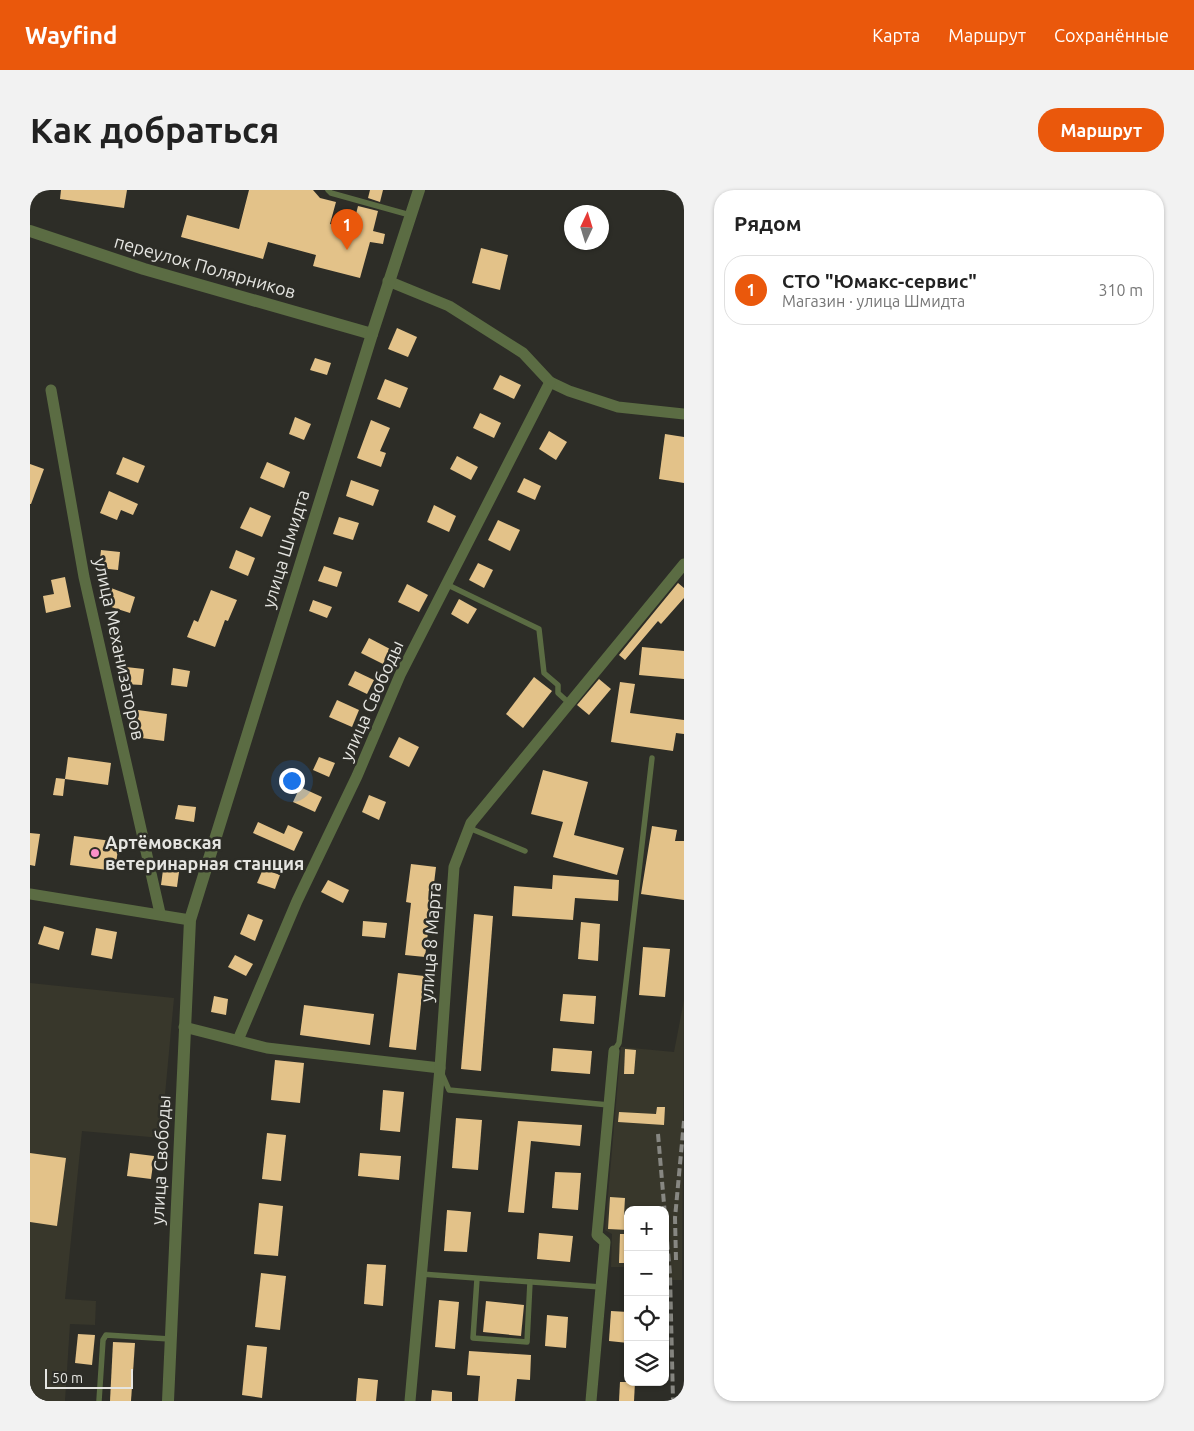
<!DOCTYPE html>
<html lang="ru">
<head>
<meta charset="utf-8">
<style>
	body { margin:0; font-family:Ubuntu,sans-serif; background:#f2f2f2; color:#222 }
	.controls { position:absolute; right:15px; bottom:15px; display:grid; overflow:hidden; border-radius:10px; box-shadow:0 1px 4px #0004 }
	.controls button { width:45px; height:45px; display:grid; place-items:center; padding:0; border:0; border-bottom:1px solid #e0e0e0; background:#fff; color:#222; font:25px sans-serif }
	.compass { position:absolute; left:534px; top:15px; width:45px; height:45px; border-radius:50%; background:#fff; box-shadow:0 1px 4px #0004; rotate:4deg }
	.scale { position:absolute; left:15px; bottom:12px; width:88px; box-sizing:border-box; padding-left:5px; border:2px solid #e5e5e1; border-top:0; font-size:14px; line-height:18px; white-space:nowrap; color:#e5e5e1; -webkit-text-stroke:4px #2d2d27; paint-order:stroke }
	.you { position:absolute; left:261px; top:590px; width:18px; height:18px; margin:-12px; border:4px solid #fff; border-radius:50%; background:#1a73e8; box-shadow:0 0 0 8px #1a73e833 }
	.badge { display:grid; place-items:center; width:32px; height:32px; border-radius:50%; background:#ea580c; color:#fff; font-size:16px; font-weight:700 }
	.pin { position:absolute; translate:-50% -41px; filter:drop-shadow(0 1px 2px #0008) }
	.pin::after { content:''; position:absolute; top:26px; width:18px; height:15px; background:inherit; clip-path:polygon(0 0,100% 0,50% 100%) }
	.list { margin:0; padding:0; list-style:none }
	h2 { display:flex; justify-content:space-between; align-items:center; height:65px; margin:0; padding:0 20px; font-size:21px }
	h2 small { font-size:16px; font-weight:400; color:#767676 }
	.list li { display:grid; grid-template-columns:32px 1fr auto; gap:15px; align-items:center; box-sizing:border-box; height:70px; margin:0 10px 10px; padding:0 10px; border:1px solid #e0e0e0; border-radius:20px }
	.list b { display:block; font-size:19px; white-space:nowrap }
	.list p { margin:0; font-size:16px; white-space:nowrap; color:#767676 }
	.list em { font-size:16px; font-style:normal; color:#767676 }
	.icon { flex:none; width:28px; height:28px; fill:none; stroke:currentColor; stroke-width:2; stroke-linecap:round; stroke-linejoin:round }
	.map { position:relative; flex:none; width:654px; height:1211px; overflow:hidden; border-radius:20px }
	header { display:flex; align-items:center; gap:30px; box-sizing:border-box; height:70px; padding:0 25px; background:#ea580c; color:#fff }
	header strong { font-size:24px }
	nav { display:flex; gap:28px; margin-inline-start:auto; font-size:18px }
	.intro { display:flex; align-items:center; justify-content:space-between; box-sizing:border-box; height:120px; padding:0 30px }
	h1 { margin:0; font-size:35px }
	.button { padding:12px 22px; border-radius:20px; background:#ea580c; color:#fff; font-size:18px; font-weight:700 }
	main { display:flex; gap:30px; padding:0 30px }
	aside { flex:1; background:#fff; border-radius:20px; box-shadow:0 1px 4px #0004 }
	.map>svg:first-child { display:block }
	.built { fill:#38372b }
	.building { fill:#e3c289 }
	.lines { fill:none; stroke-linecap:round; stroke-linejoin:round }
	.service { stroke:#5b6c43; stroke-width:5.5 }
	.minor { stroke:#5b6c43; stroke-width:11 }
	.tertiary { stroke:#5b6c43; stroke-width:12 }
	.rail { stroke:#878782; stroke-width:4; stroke-dasharray:8 4; stroke-linecap:butt }
	.poi-dot { fill:#fa8fc8; stroke:#2d2d27; stroke-width:2 }
	.labels { text-anchor:middle; stroke-width:5; stroke-linejoin:round; paint-order:stroke }
	.street-label { font-size:18px; fill:#e5e5e1; stroke:#2d2d27 }
	.poi-label { font-size:18px; font-weight:bold; fill:#e5e5e1; stroke:#2d2d27; text-anchor:start }
</style>
</head>
<body>
<header>
<strong>Wayfind</strong>
<nav><a>Карта</a><a>Маршрут</a><a>Сохранённые</a></nav>
</header>
<div class="intro"><h1>Как добраться</h1><a class="button">Маршрут</a></div>
<main>
<div class="map">
<svg width="654" height="1211" viewBox="0 0 654 1211">
	<rect width="100%" height="100%" fill="#2d2d27"/>
	<!-- built -->
	<g class="built">
		<path d="M0,793L144,808L131,948L52,941L35,1109L66,1111L65,1135L40,1134L35,1211H0Z"/>
		<path d="M654,810L652,1090H635V1020H598V1077H581L582,1044L575,1040L591,857L644,862Z"/>
	</g>
	<!-- building -->
	<g class="building">
		<path d="M31,0H97L94,18L30,9Z"/>
		<path d="M219,0H283L290,8L306,12L300,34L322,40L328,16L348,21L343,41L355,44L353,54L340,52L330,88L283,76L286,65L238,52L233,69L151,47L157,25L209,39Z"/>
		<path d="M340,0H353L350,12L338,8Z"/>
		<path d="M451,58L478,65L470,100L442,93Z"/>
		<path d="M367,138L387,147L378,167L358,159Z"/>
		<path d="M285,168L301,173L297,185L280,180Z"/>
		<path d="M470,185L491,195L484,209L463,199Z"/>
		<path d="M355,189L378,198L370,218L347,209Z"/>
		<path d="M450,223L471,233L464,248L443,238Z"/>
		<path d="M265,227L281,234L274,250L259,244Z"/>
		<path d="M341,230L360,238L350,261L356,263L351,277L327,268Z"/>
		<path d="M519,241L537,252L526,270L509,259Z"/>
		<path d="M635,244L654,247V293L629,289Z"/>
		<path d="M427,266L448,277L441,290L420,279Z"/>
		<path d="M93,267L115,276L108,293L86,284Z"/>
		<path d="M237,272L260,282L254,298L230,288Z"/>
		<path d="M0,274L14,279L1,314H0Z"/>
		<path d="M494,288L511,296L505,310L487,302Z"/>
		<path d="M321,290L349,300L343,316L316,306Z"/>
		<path d="M79,301L108,314L103,325L91,320L87,330L70,323Z"/>
		<path d="M404,315L426,326L419,342L397,332Z"/>
		<path d="M220,317L241,326L232,347L210,338Z"/>
		<path d="M309,327L329,333L323,350L303,344Z"/>
		<path d="M468,330L490,340L480,361L458,350Z"/>
		<path d="M71,360L90,362L88,380L69,378Z"/>
		<path d="M206,360L225,368L218,386L199,378Z"/>
		<path d="M448,373L463,380L454,398L439,390Z"/>
		<path d="M294,376L312,382L307,397L288,391Z"/>
		<path d="M35,387L41,417L16,423L13,406L24,404L21,390Z"/>
		<path d="M648,393L654,398V408L631,434L628,431L595,470L589,465Z"/>
		<path d="M377,394L398,405L389,422L368,412Z"/>
		<path d="M81,398L105,407L100,423L75,415Z"/>
		<path d="M181,400L207,410L198,431L195,430L185,457L157,447L164,430L168,432Z"/>
		<path d="M429,409L447,419L438,434L421,424Z"/>
		<path d="M283,410L302,417L297,428L279,421Z"/>
		<path d="M339,448L360,459L353,474L331,463Z"/>
		<path d="M612,457L654,461V489L609,485Z"/>
		<path d="M96,477L114,479L112,495L94,494Z"/>
		<path d="M143,478L160,481L157,497L141,495Z"/>
		<path d="M325,481L344,490L337,504L318,495Z"/>
		<path d="M504,487L522,501L493,538L476,524Z"/>
		<path d="M569,489L581,499L559,525L547,515Z"/>
		<path d="M590,492L605,494L600,523L654,530V544L646,543L643,561L581,552Z"/>
		<path d="M307,510L329,520L322,537L299,527Z"/>
		<path d="M108,520L137,524L134,551L104,547Z"/>
		<path d="M369,547L389,557L379,577L359,567Z"/>
		<path d="M38,567L81,573L78,595L35,589Z"/>
		<path d="M289,567L305,573L299,587L283,580Z"/>
		<path d="M513,580L558,592L544,645L594,658L587,685L523,667L533,632L501,624Z"/>
		<path d="M26,588L35,589L33,606L23,605Z"/>
		<path d="M270,597L292,607L285,622L263,612Z"/>
		<path d="M339,605L356,612L349,630L332,622Z"/>
		<path d="M148,615L166,617L164,632L145,629Z"/>
		<path d="M228,632L254,644L258,635L273,642L264,661L223,643Z"/>
		<path d="M622,636L647,640L645,651H654V710L611,704Z"/>
		<path d="M0,643L10,644L5,676L0,675Z"/>
		<path d="M44,646L89,652L85,681L40,675Z"/>
		<path d="M381,674L406,677L395,767L375,765L381,713L376,712Z"/>
		<path d="M233,679L250,685L245,699L227,693Z"/>
		<path d="M133,680L149,682L147,697L131,695Z"/>
		<path d="M523,685L589,690L588,711L545,708L543,730L482,726L484,696L522,699Z"/>
		<path d="M298,690L319,700L313,713L291,702Z"/>
		<path d="M218,724L233,730L225,751L210,744Z"/>
		<path d="M444,724L463,726L451,881L431,879Z"/>
		<path d="M333,731L357,733L355,748L332,746Z"/>
		<path d="M551,732L570,734L568,771L548,769Z"/>
		<path d="M14,736L34,742L29,760L8,754Z"/>
		<path d="M66,738L87,742L82,769L61,765Z"/>
		<path d="M613,757L640,759L635,807L609,805Z"/>
		<path d="M205,765L223,774L216,786L198,777Z"/>
		<path d="M368,783L394,786L386,860L359,857Z"/>
		<path d="M533,804L566,806L564,834L530,831Z"/>
		<path d="M184,806L198,809L196,825L181,822Z"/>
		<path d="M274,815L344,824L340,855L270,845Z"/>
		<path d="M523,858L562,861L560,884L521,881Z"/>
		<path d="M595,859L606,860L604,884H594Z"/>
		<path d="M245,870L274,873L270,913L241,910Z"/>
		<path d="M353,900L374,902L370,942L350,940Z"/>
		<path d="M627,917H635L634,935L588,932L589,922L626,924Z"/>
		<path d="M426,928L452,930L448,980L422,978Z"/>
		<path d="M488,931L552,935L550,956L501,951L494,1023L478,1022Z"/>
		<path d="M237,943L256,945L251,991L232,989Z"/>
		<path d="M0,963L36,968L27,1036L0,1032Z"/>
		<path d="M100,963L124,966L121,989L97,986Z"/>
		<path d="M330,963L371,966L369,990L328,986Z"/>
		<path d="M525,982L551,983L548,1020L522,1018Z"/>
		<path d="M580,1007L595,1008L594,1025H598V1040L578,1039Z"/>
		<path d="M229,1013L253,1016L248,1066L224,1064Z"/>
		<path d="M417,1020L441,1022L437,1062L414,1061Z"/>
		<path d="M509,1043L543,1046L540,1072L507,1069Z"/>
		<path d="M590,1044H598V1073H589Z"/>
		<path d="M337,1074L356,1075L353,1116L334,1114Z"/>
		<path d="M231,1083L256,1086L250,1140L225,1137Z"/>
		<path d="M409,1110L429,1112L425,1159L405,1157Z"/>
		<path d="M456,1111L494,1115L491,1146L453,1142Z"/>
		<path d="M581,1121L598,1122V1153L579,1151Z"/>
		<path d="M517,1125L538,1127L536,1158L515,1156Z"/>
		<path d="M48,1144L65,1145L62,1175L45,1173Z"/>
		<path d="M83,1152L105,1153L101,1211H80Z"/>
		<path d="M217,1155L237,1157L232,1208L212,1205Z"/>
		<path d="M439,1161L501,1165L500,1190L487,1189L485,1211H448L450,1186L437,1185Z"/>
		<path d="M328,1188L348,1190L346,1211H326Z"/>
		<path d="M590,1192H605L604,1211H589Z"/>
		<path d="M402,1200L422,1202V1211H401Z"/>
	</g>
	<g class="lines">
		<!-- service -->
		<g class="service">
			<path d="M298,0L301,3L380,25"/>
			<path d="M418,395L509,439L514,483L528,495V503L539,513"/>
			<path d="M439,638L495,661"/>
			<path d="M584,861L589,853L622,568"/>
			<path d="M412,884L419,900L579,915"/>
			<path d="M391,1084L571,1097"/>
			<path d="M447,1089L443,1148L497,1152L500,1092"/>
			<path d="M69,1211L73,1150L76,1145L140,1149"/>
		</g>
		<!-- minor -->
		<g class="minor">
			<path d="M358,91L419,116L493,163L520,192L539,201L588,217L654,224"/>
			<path d="M21,200L54,387L130,723"/>
			<path d="M0,704L160,730"/>
			<path d="M154,837L237,858L410,878"/>
			<path d="M208,850L267,711L327,586L370,485L520,192"/>
			<path d="M380,1211L410,878L424,677L441,633L654,374"/>
			<path d="M561,1211L575,1052L567,1045L584,861"/>
		</g>
		<!-- tertiary -->
		<g class="tertiary">
			<path d="M0,41L114,79L342,144"/>
			<path d="M138,1211L160,730L342,144L389,0"/>
		</g>
		<!-- rail -->
		<g class="rail">
			<path d="M628,944L640,1084L643,1211"/>
			<path d="M646,1070L645,1028L654,931"/>
		</g>
	</g>
	<!-- markers -->
	<circle class="poi-dot" cx="65" cy="663" r="5"/>
	<g class="labels">
		<!-- street labels -->
		<g class="street-label">
			<text transform="translate(175 77) rotate(16)" y="6">переулок Полярников</text>
			<text transform="translate(256 359) rotate(-73)" y="6">улица Шмидта</text>
			<text transform="translate(89 459) rotate(78)" y="6">улица Механизаторов</text>
			<text transform="translate(342 511) rotate(-66)" y="6">улица Свободы</text>
			<text transform="translate(401 752) rotate(-86)" y="6">улица 8 Марта</text>
			<text transform="translate(131 970) rotate(-87)" y="6">улица Свободы</text>
		</g>
		<!-- poi labels -->
		<g class="poi-label">
			<text x="75" y="659">Артёмовская<tspan x="75" dy="21">ветеринарная станция</tspan></text>
		</g>
	</g>
</svg>
<div class="controls">
<button>+</button>
<button>−</button>
<button><svg class="icon" aria-label="locate" viewBox="0 0 24 24"><circle cx="12" cy="12" r="6"/><path d="M12 2v4M12 18v4M2 12h4M18 12h4"/></svg></button>
<button><svg class="icon" aria-label="layers" viewBox="0 0 24 24"><path d="M12 4l9 5-9 5-9-5zM3 14l9 5 9-5"/></svg></button>
</div>
<svg class="compass" viewBox="-18 -18 36 36"><path d="M0-13l5 13h-10z" fill="#e53935"/><path d="M0 13l5-13h-10z" fill="#767676"/></svg>
<div class="scale">50 m</div>
<div class="you"></div>
<div class="pin badge" style="left:317px;top:60px">1</div>
</div>
<aside>
<h2>Рядом<small></small></h2>
<ul class="list">
<li><span class="badge">1</span><div><b>СТО &quot;Юмакс-сервис&quot;</b><p>Магазин · улица Шмидта</p></div><em>310 m</em></li>
</ul>
</aside>
</main>
</body>
</html>
